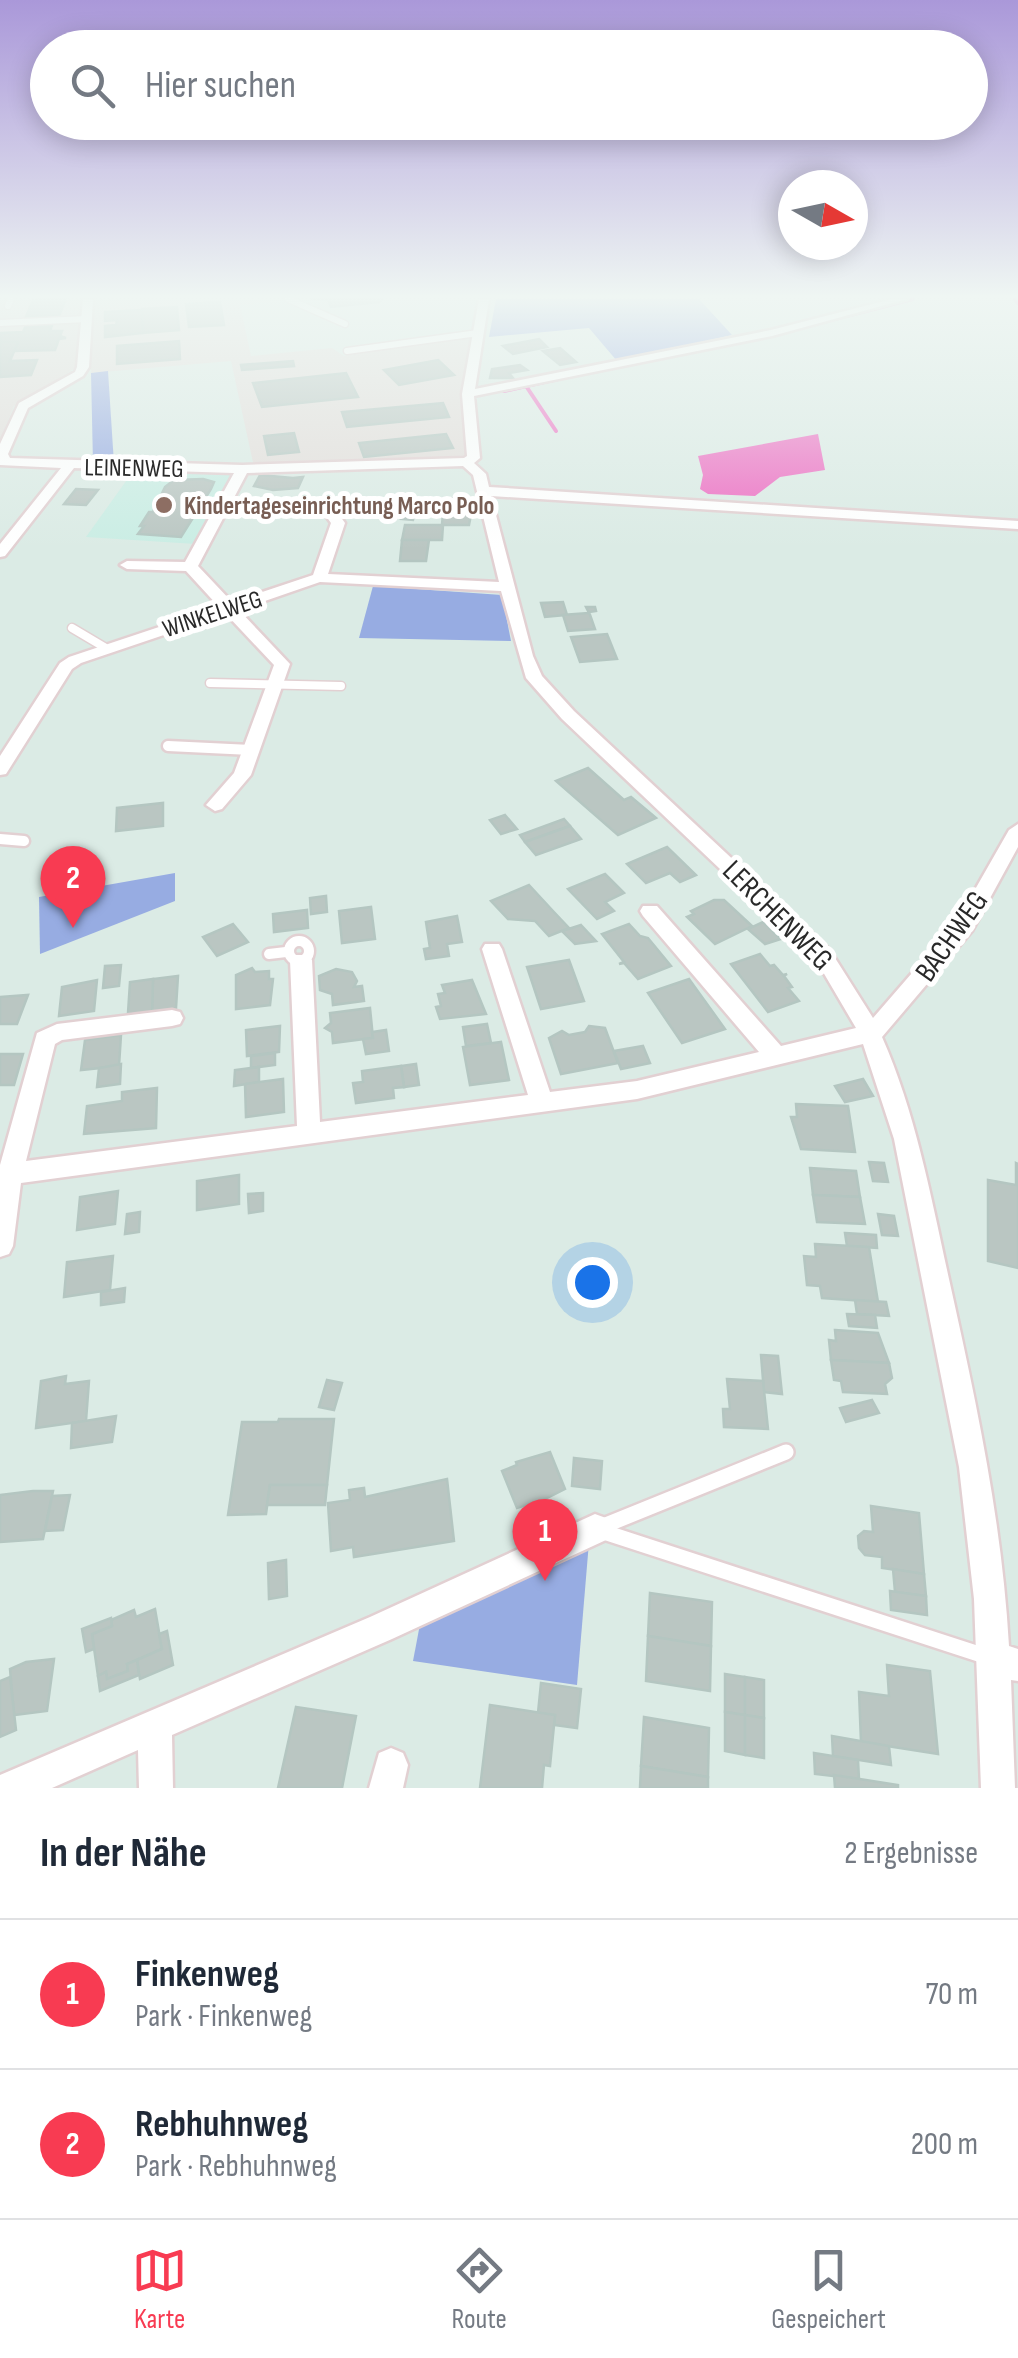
<!DOCTYPE html>
<html lang="de">
<head>
<meta charset="utf-8">
<style>
	body { margin:0; font-family:"Sofia Sans Condensed",sans-serif; background:#f2f2f3; color:#1f2937 }
	.compass { position:absolute; left:778px; top:170px; width:90px; height:90px; border-radius:50%; background:#fff; box-shadow:0 5px 25px #0003; rotate:99deg }
	.you { position:absolute; left:592px; top:1282px; width:35px; height:35px; margin:-25px; border:8px solid #fff; border-radius:50%; background:#1a73e8; box-shadow:0 0 0 15px #1a73e833 }
	.badge { display:grid; place-items:center; width:65px; height:65px; border-radius:50%; background:#f83b52; color:#fff; font-size:32px; font-weight:700 }
	.pin { position:absolute; translate:-50% -82px; filter:drop-shadow(0 2px 5px #0008) }
	.pin::after { content:''; position:absolute; top:52px; width:35px; height:30px; background:inherit; clip-path:polygon(0 0,100% 0,50% 100%) }
	.list { margin:0; padding:0; list-style:none }
	h2 { display:flex; justify-content:space-between; align-items:center; height:130px; margin:0; padding:0 40px; font-size:42px }
	h2 small { font-size:32px; font-weight:400; color:#747a83 }
	.list li { display:grid; grid-template-columns:65px 1fr auto; gap:30px; align-items:center; box-sizing:border-box; height:150px; padding:0 40px; border-top:2px solid #e0e1e3 }
	.list b { display:block; font-size:38px; white-space:nowrap }
	.list p { margin:0; font-size:32px; white-space:nowrap; color:#747a83 }
	.list em { font-size:32px; font-style:normal; color:#747a83 }
	.icon { flex:none; width:55px; height:55px; fill:none; stroke:currentColor; stroke-width:2; stroke-linecap:round; stroke-linejoin:round }
	.map { position:relative; flex:none; width:1018px; height:1788px; overflow:hidden }
	.search { position:absolute; background:#fff; box-shadow:0 5px 25px #0003; left:30px; right:30px; top:30px; height:110px; display:flex; align-items:center; gap:25px; box-sizing:border-box; padding:0 35px; border-radius:55px; color:#747a83; font-size:38px }
	.sheet { height:430px; background:#fff }
	nav { display:flex; justify-content:space-around; align-items:center; box-sizing:border-box; height:140px; border-top:2px solid #e0e1e3; background:#fff; font-size:28px; color:#747a83 }
	nav a { display:grid; justify-items:center; gap:5px }
	nav .on { color:#f83b52 }
	.map>svg:first-child { display:block }
	.industrial { fill:#e3dedb }
	.education { fill:#caede4 }
	.green { fill:#97ace2 }
	.water { fill:#ed6ec3 }
	.lines { fill:none; stroke-linecap:round; stroke-linejoin:round }
	.stream { stroke:#ed6ec3; stroke-width:4 }
	.building { fill:#bac6c2; stroke:#b4c6c1; stroke-width:2.5 }
	.lane-far3-casing { stroke:#e2d0d2; stroke-width:9 }
	.lane-far2-casing { stroke:#e2d0d2; stroke-width:11 }
	.lane-far1-casing { stroke:#e2d0d2; stroke-width:15 }
	.lane-casing { stroke:#e2d0d2; stroke-width:20 }
	.street-casing { stroke:#e2d0d2; stroke-width:5 }
	.lane-far3 { stroke:#fff; stroke-width:6 }
	.lane-far2 { stroke:#fff; stroke-width:8 }
	.lane-far1 { stroke:#fff; stroke-width:10 }
	.lane { stroke:#fff; stroke-width:15 }
	.street { fill:#fff; fill-rule:evenodd }
	.education-dot { fill:#8d6e63; stroke:#fff; stroke-width:4 }
	.labels { text-anchor:middle; stroke-width:10; stroke-linejoin:round; paint-order:stroke }
	.far-street-label { font-size:25px; fill:#292929; stroke:#fff }
	.far-education-label { font-size:25px; font-weight:bold; fill:#785e54; stroke:#fff; text-anchor:start }
	.street-label { font-size:30px; fill:#292929; stroke:#fff }
</style>
</head>
<body>
<div class="map">
<svg width="1018" height="1788" viewBox="0 0 1018 1788">
	<rect width="100%" height="100%" fill="#dbebe5"/>
	<!-- industrial -->
	<g class="industrial">
		<path d="M0,299H81L77,367L14,406L0,439Z"/>
		<path d="M95,299L286,300L240,305L251,356L332,348L344,356L464,336L471,338L461,395L465,455L457,461L254,467L231,361L91,373Z"/>
	</g>
	<!-- education -->
	<path class="education" d="M134,470L236,473L196,544L86,537Z"/>
	<!-- green -->
	<g class="green">
		<path d="M496,299H699L732,335L617,361L589,328L489,337Z"/>
		<path d="M108,371L114,464L93,463L91,373Z"/>
		<path d="M373,586L502,595L511,641L359,638Z"/>
		<path d="M175,873V901L40,954L39,897Z"/>
		<path d="M589,1542L577,1685L413,1661L421,1619Z"/>
	</g>
	<!-- water -->
	<path class="water" d="M818,434L825,470L780,477L755,496L708,494L700,489L703,475L698,456Z"/>
	<g class="lines">
		<!-- stream -->
		<g class="stream">
			<path d="M1015,299L1018,303"/>
			<path d="M799,328L913,299"/>
			<path d="M526,386L556,431"/>
			<path d="M504,391L571,376"/>
		</g>
	</g>
	<!-- building -->
	<g class="building">
		<path d="M66,299L59,316L26,317L33,300Z"/>
		<path d="M311,299H382L379,302L331,307L328,300Z"/>
		<path d="M220,302L224,325L189,327L186,304Z"/>
		<path d="M177,307L179,330L143,333L142,309Z"/>
		<path d="M142,310L143,333L105,337V326L116,325L117,320L105,321V312Z"/>
		<path d="M53,322L50,331H62L60,336L66,338L59,339L55,350L14,351L18,342H0V333L23,332L27,323Z"/>
		<path d="M539,339L547,347L513,354L503,346Z"/>
		<path d="M179,341L180,359L117,364V346Z"/>
		<path d="M0,342H18L10,361L37,360L31,375L0,377Z"/>
		<path d="M560,348L576,362L560,365L543,351Z"/>
		<path d="M438,360L454,375L399,385L384,370Z"/>
		<path d="M293,361L294,366L242,370L241,365Z"/>
		<path d="M520,365L527,370L509,373L513,378H490L492,369Z"/>
		<path d="M346,373L358,397L262,407L253,383Z"/>
		<path d="M443,403L449,417L347,427L342,412Z"/>
		<path d="M294,433L299,452L268,455L264,436Z"/>
		<path d="M446,434L453,448L364,457L359,443Z"/>
		<path d="M260,475L293,478L303,477L298,488L273,490L254,486Z"/>
		<path d="M203,479L214,482L211,489L181,537L138,534L144,526H140L149,512H153L165,487L174,480Z"/>
		<path d="M76,489L98,490L86,505L64,504Z"/>
		<path d="M407,497L419,498L413,520L401,519Z"/>
		<path d="M444,498L474,499L469,525H442Z"/>
		<path d="M405,525H443L442,540H402Z"/>
		<path d="M402,540H429L426,561H400Z"/>
		<path d="M563,602L567,615L545,617L541,603Z"/>
		<path d="M586,607H595L596,611L589,612L595,629L568,631L563,615L589,613Z"/>
		<path d="M607,634L617,659L580,662L571,637Z"/>
		<path d="M588,768L624,800L631,797L656,818L618,835L556,781Z"/>
		<path d="M163,803V826L116,831L117,808Z"/>
		<path d="M505,815L517,829L501,834L490,820Z"/>
		<path d="M564,819L570,826L525,842L520,835Z"/>
		<path d="M570,826L581,839L536,855L525,842Z"/>
		<path d="M667,847L696,875L680,882L670,873L646,883L627,864Z"/>
		<path d="M605,874L624,893L605,902L614,911L597,919L568,889Z"/>
		<path d="M529,885L553,911L569,928L549,936L535,921L508,919L491,901Z"/>
		<path d="M326,896L327,912L311,914L310,898Z"/>
		<path d="M714,900H724L752,926L715,944L687,917L694,914L691,911Z"/>
		<path d="M371,907L375,939L342,943L339,911Z"/>
		<path d="M307,910L308,928L274,932L273,914Z"/>
		<path d="M457,916L462,942L447,944L449,956L426,959L424,949L430,948L426,922Z"/>
		<path d="M763,922L781,939L765,944L748,929Z"/>
		<path d="M233,924L248,942L217,956L203,937Z"/>
		<path d="M629,924L640,936L648,938L671,966L638,979L624,963L619,964L624,962L602,934Z"/>
		<path d="M581,925L596,941L575,944L562,931Z"/>
		<path d="M760,954L770,966L774,965L783,975L787,974L784,976L792,987L788,988L799,1001L768,1012L731,964Z"/>
		<path d="M569,960L584,1001L541,1009L527,967Z"/>
		<path d="M121,965L119,986L103,988L105,966Z"/>
		<path d="M252,968L255,972L269,971V979H273L270,1005L236,1009V975Z"/>
		<path d="M336,969L352,972L357,981L354,987L362,986L364,1001L333,1005L332,994L320,990L319,976Z"/>
		<path d="M178,976L176,1008L152,1014L153,979Z"/>
		<path d="M153,979L152,1014L128,1013L130,982Z"/>
		<path d="M689,979L725,1029L682,1043L648,993Z"/>
		<path d="M97,980L94,1011L59,1016L62,987Z"/>
		<path d="M472,980L486,1014L440,1019L436,1007L441,1006L438,994L445,993L442,985Z"/>
		<path d="M28,995L17,1024H0V997Z"/>
		<path d="M370,1008L373,1038L333,1043L332,1032L325,1028L331,1023L330,1013Z"/>
		<path d="M487,1024L491,1043L466,1046L463,1027Z"/>
		<path d="M280,1026L279,1052L247,1056L246,1030Z"/>
		<path d="M589,1026L605,1028L618,1063L561,1074L549,1038L562,1031L569,1035L585,1032Z"/>
		<path d="M386,1030L389,1051L366,1054L363,1039L373,1038L372,1032Z"/>
		<path d="M121,1035L119,1066L81,1070L85,1040Z"/>
		<path d="M501,1042L509,1080L470,1085L463,1047Z"/>
		<path d="M643,1046L650,1063L621,1069L614,1051Z"/>
		<path d="M275,1053V1065L251,1068V1056Z"/>
		<path d="M0,1054H23L14,1085H0Z"/>
		<path d="M121,1064L120,1084L97,1087L99,1068Z"/>
		<path d="M416,1064L419,1085L404,1087L401,1066Z"/>
		<path d="M401,1066L404,1087L393,1088L394,1098L356,1103L353,1083L363,1082L362,1071Z"/>
		<path d="M259,1067V1082L234,1086L235,1070Z"/>
		<path d="M283,1079L284,1112L246,1117L245,1084Z"/>
		<path d="M863,1079L873,1096L845,1102L835,1086Z"/>
		<path d="M157,1088L156,1128L84,1134L87,1106L122,1101V1092Z"/>
		<path d="M796,1104L848,1106L855,1152L801,1149L791,1117H797Z"/>
		<path d="M869,1162L884,1163L888,1182L873,1181Z"/>
		<path d="M1016,1163L1018,1164V1268L988,1261V1180L1016,1185Z"/>
		<path d="M810,1168L856,1171L860,1197L813,1195Z"/>
		<path d="M239,1175V1204L197,1210V1181Z"/>
		<path d="M118,1191L115,1224L77,1230L80,1197Z"/>
		<path d="M263,1193V1211L249,1213L248,1194Z"/>
		<path d="M813,1195L860,1197L865,1224L817,1222Z"/>
		<path d="M140,1212L139,1232L125,1234L127,1214Z"/>
		<path d="M878,1214L894,1216L898,1236L882,1235Z"/>
		<path d="M845,1233L876,1235L877,1248L847,1246Z"/>
		<path d="M815,1244L869,1247L878,1302L822,1298L820,1286L807,1285L804,1256L816,1257Z"/>
		<path d="M113,1256L110,1290L64,1297L67,1262Z"/>
		<path d="M125,1288L124,1302L101,1305V1292Z"/>
		<path d="M855,1300L886,1302L889,1316L857,1314Z"/>
		<path d="M847,1314L875,1315L877,1328L849,1326Z"/>
		<path d="M835,1330L878,1333L889,1363L831,1360L829,1340L836,1341Z"/>
		<path d="M761,1355L778,1356L782,1394L764,1392Z"/>
		<path d="M831,1360L889,1363L892,1378L885,1384L887,1394L843,1392L841,1381L834,1380Z"/>
		<path d="M66,1376L65,1384L89,1381L86,1421L36,1428L41,1381Z"/>
		<path d="M727,1379L763,1381L768,1429L724,1427L723,1409H730Z"/>
		<path d="M327,1380L342,1383L334,1410L319,1407Z"/>
		<path d="M872,1400L879,1413L846,1422L840,1408Z"/>
		<path d="M116,1416L112,1442L71,1448L72,1423Z"/>
		<path d="M279,1419H334L327,1485H270L266,1514L228,1515L242,1422H278Z"/>
		<path d="M550,1452L565,1489L533,1505L532,1503L517,1508L502,1471L517,1465L516,1462Z"/>
		<path d="M574,1458L602,1461L600,1489L572,1486Z"/>
		<path d="M447,1479L454,1541L354,1557L353,1547L331,1551L328,1503L350,1500L349,1490L364,1488L365,1497Z"/>
		<path d="M270,1485H327L325,1505H267Z"/>
		<path d="M33,1491H53L43,1539L0,1542V1495Z"/>
		<path d="M70,1495L63,1530L45,1531L52,1496Z"/>
		<path d="M871,1506L919,1513L924,1574L882,1568V1557L865,1555L859,1548L858,1536L864,1531L873,1532Z"/>
		<path d="M286,1560L287,1596L269,1599L268,1563Z"/>
		<path d="M893,1569L924,1574L926,1596L895,1592Z"/>
		<path d="M890,1591L926,1596L927,1615L891,1610Z"/>
		<path d="M650,1593L712,1602L711,1646L648,1636Z"/>
		<path d="M155,1609L162,1649L127,1664L128,1671L107,1679L106,1672L98,1676L92,1634L112,1626L111,1620L134,1610L136,1617Z"/>
		<path d="M111,1618L112,1626L92,1634L94,1649L86,1652L82,1629Z"/>
		<path d="M167,1631L173,1665L140,1679L137,1660L162,1649L159,1634Z"/>
		<path d="M648,1636L711,1646L710,1691L646,1681Z"/>
		<path d="M54,1659L47,1711L14,1715L10,1669L26,1662Z"/>
		<path d="M137,1660L139,1675L100,1691L98,1676L106,1672L107,1679L128,1671L127,1664Z"/>
		<path d="M887,1665L930,1671L938,1754L861,1742L859,1692L889,1696Z"/>
		<path d="M725,1674L745,1677V1715L725,1712Z"/>
		<path d="M10,1677L16,1730L0,1737V1681Z"/>
		<path d="M745,1677L764,1680V1718L745,1715Z"/>
		<path d="M541,1683L581,1689L577,1728L554,1725L555,1715L538,1713Z"/>
		<path d="M490,1705L555,1715L550,1766L544,1765L542,1788H480Z"/>
		<path d="M296,1707L356,1716L342,1788H278Z"/>
		<path d="M725,1712L745,1715V1755L725,1751Z"/>
		<path d="M745,1715L764,1718V1758L745,1755Z"/>
		<path d="M644,1717L709,1728L708,1777L641,1766Z"/>
		<path d="M832,1736L889,1746L891,1765L833,1756Z"/>
		<path d="M814,1753L858,1760L859,1779L815,1774Z"/>
		<path d="M641,1766L708,1777V1788H640Z"/>
		<path d="M834,1775L898,1785V1788H835Z"/>
	</g>
	<g class="lines">
		<!-- lane-far3 casing -->
		<g class="lane-far3-casing">
			<g id="lane-far3">
				<path d="M288,299L345,324"/>
				<path d="M8,306L11,299"/>
				<path d="M0,323L87,319"/>
				<path d="M347,351L478,333"/>
			</g>
		</g>
		<!-- lane-far2 casing -->
		<g class="lane-far2-casing">
			<g id="lane-far2">
				<path d="M72,628L104,647"/>
				<path d="M210,683L341,686"/>
			</g>
		</g>
		<!-- lane-far1 casing -->
		<g class="lane-far1-casing">
			<g id="lane-far1">
				<path d="M168,746L251,750"/>
				<path d="M0,839L24,841"/>
				<circle cx="299" cy="951" r="10"/>
				<path d="M269,954L286,952"/>
			</g>
		</g>
		<!-- lane casing -->
		<g class="lane-casing">
			<g id="lane">
				<path d="M595,1529L988,1657"/>
				<path d="M596,1529L786,1452"/>
			</g>
		</g>
		<!-- street casing -->
		<g class="street-casing">
			<g id="street">
				<path d="M83,299H93L89,367L83,376L28,408L8,454L10,458L242,465L464,458L467,456L462,394L479,299H489L475,389L771,330L892,299H907L772,336L474,396L480,458L474,463L486,474L489,487L1018,521V529L491,496L533,656L542,676L574,711L830,950L873,1018L957,921L1009,830L1018,824V847L972,931L882,1037C916,1114 931,1197 949,1279C976,1401 1002,1521 1009,1646L1018,1649V1681L1011,1680L1015,1788H981L974,1599L959,1467L894,1139L863,1044L637,1099L21,1183L13,1246L9,1254L0,1257V1165L37,1033L57,1024L172,1010L180,1012L183,1018L180,1024L172,1026L62,1040L55,1044L26,1161L297,1126L290,960L294,955H308L312,960L320,1122L528,1095L482,949L485,944H499L502,949L550,1092L637,1081L759,1052L643,916L640,911L643,906H657L781,1046L856,1028L816,960L562,719L526,678L501,591L320,582L239,610L290,664L251,775L222,809L215,811L206,805L234,773L274,665L226,614L81,663L72,669L6,774L0,775V756L60,663L69,657L219,607L186,571L127,569L120,565L127,561L185,562L234,473L74,468L5,556L0,557V544L61,468L0,465V444L19,403L75,372L77,367ZM463,466L473,475L499,582L328,574L345,523L335,509L330,508L323,512L331,523L313,575L232,602L198,566L247,473Z"/>
				<path d="M595,1514L606,1518L610,1529L606,1540L392,1639L172,1735L173,1788H139L138,1750L52,1788H0V1775L370,1617Z"/>
				<path d="M391,1748L403,1753L408,1765L403,1788H369L379,1753Z"/>
			</g>
		</g>
		<!-- lane-far3 -->
		<use href="#lane-far3" class="lane-far3"/>
		<!-- lane-far2 -->
		<use href="#lane-far2" class="lane-far2"/>
		<!-- lane-far1 -->
		<use href="#lane-far1" class="lane-far1"/>
		<!-- lane -->
		<use href="#lane" class="lane"/>
		<!-- street -->
		<use href="#street" class="street"/>
	</g>
	<!-- sky -->
	<linearGradient id="sky" x2="0" y2="1"><stop stop-color="#aa98d9"/><stop offset="0.54" stop-color="#eff6f3"/><stop offset="1" stop-color="#eff6f3" stop-opacity="0"/></linearGradient>
	<rect width="1018" height="549" fill="url(#sky)"/>
	<!-- markers -->
	<circle class="education-dot" cx="164" cy="505" r="10"/>
	<g class="labels">
		<!-- far-street labels -->
		<g class="far-street-label">
			<text transform="translate(134 467) rotate(1)" y="9">LEINENWEG</text>
			<text transform="translate(212 613) rotate(-18)" y="9">WINKELWEG</text>
		</g>
		<!-- far-education labels -->
		<g class="far-education-label">
			<text x="184" y="514">Kindertageseinrichtung Marco Polo</text>
		</g>
		<!-- street labels -->
		<g class="street-label">
			<text transform="translate(778 915) rotate(45)" y="10">LERCHENWEG</text>
			<text transform="translate(951 936) rotate(-55)" y="10">BACHWEG</text>
		</g>
	</g>
</svg>
<svg class="compass" viewBox="-18 -18 36 36"><path d="M0-13l5 13h-10z" fill="#e53935"/><path d="M0 13l5-13h-10z" fill="#747a83"/></svg>
<div class="you"></div>
<div class="pin badge" style="left:545px;top:1581px">1</div>
<div class="pin badge" style="left:73px;top:928px">2</div>
<div class="search"><svg class="icon" aria-label="search" viewBox="0 0 24 24"><circle cx="10" cy="10" r="6"/><path d="M15 15l6 6"/></svg>Hier suchen</div>
</div>
<section class="sheet">
<h2>In der Nähe<small>2 Ergebnisse</small></h2>
<ul class="list">
<li><span class="badge">1</span><div><b>Finkenweg</b><p>Park · Finkenweg</p></div><em>70 m</em></li>
<li><span class="badge">2</span><div><b>Rebhuhnweg</b><p>Park · Rebhuhnweg</p></div><em>200 m</em></li>
</ul>
</section>
<nav>
<a class="on"><svg class="icon" aria-label="map" viewBox="0 0 24 24"><path d="M3 6l6-2 6 2 6-2v14l-6 2-6-2-6 2zM9 4v14M15 6v14"/></svg>Karte</a>
<a><svg class="icon" aria-label="directions" viewBox="0 0 24 24"><path d="M12 3l9 9-9 9-9-9zM9 14v-3h6M13 9l2 2-2 2"/></svg>Route</a>
<a><svg class="icon" aria-label="saved" viewBox="0 0 24 24"><path d="M7 4h10v16l-5-4-5 4z"/></svg>Gespeichert</a>
</nav>
</body>
</html>
